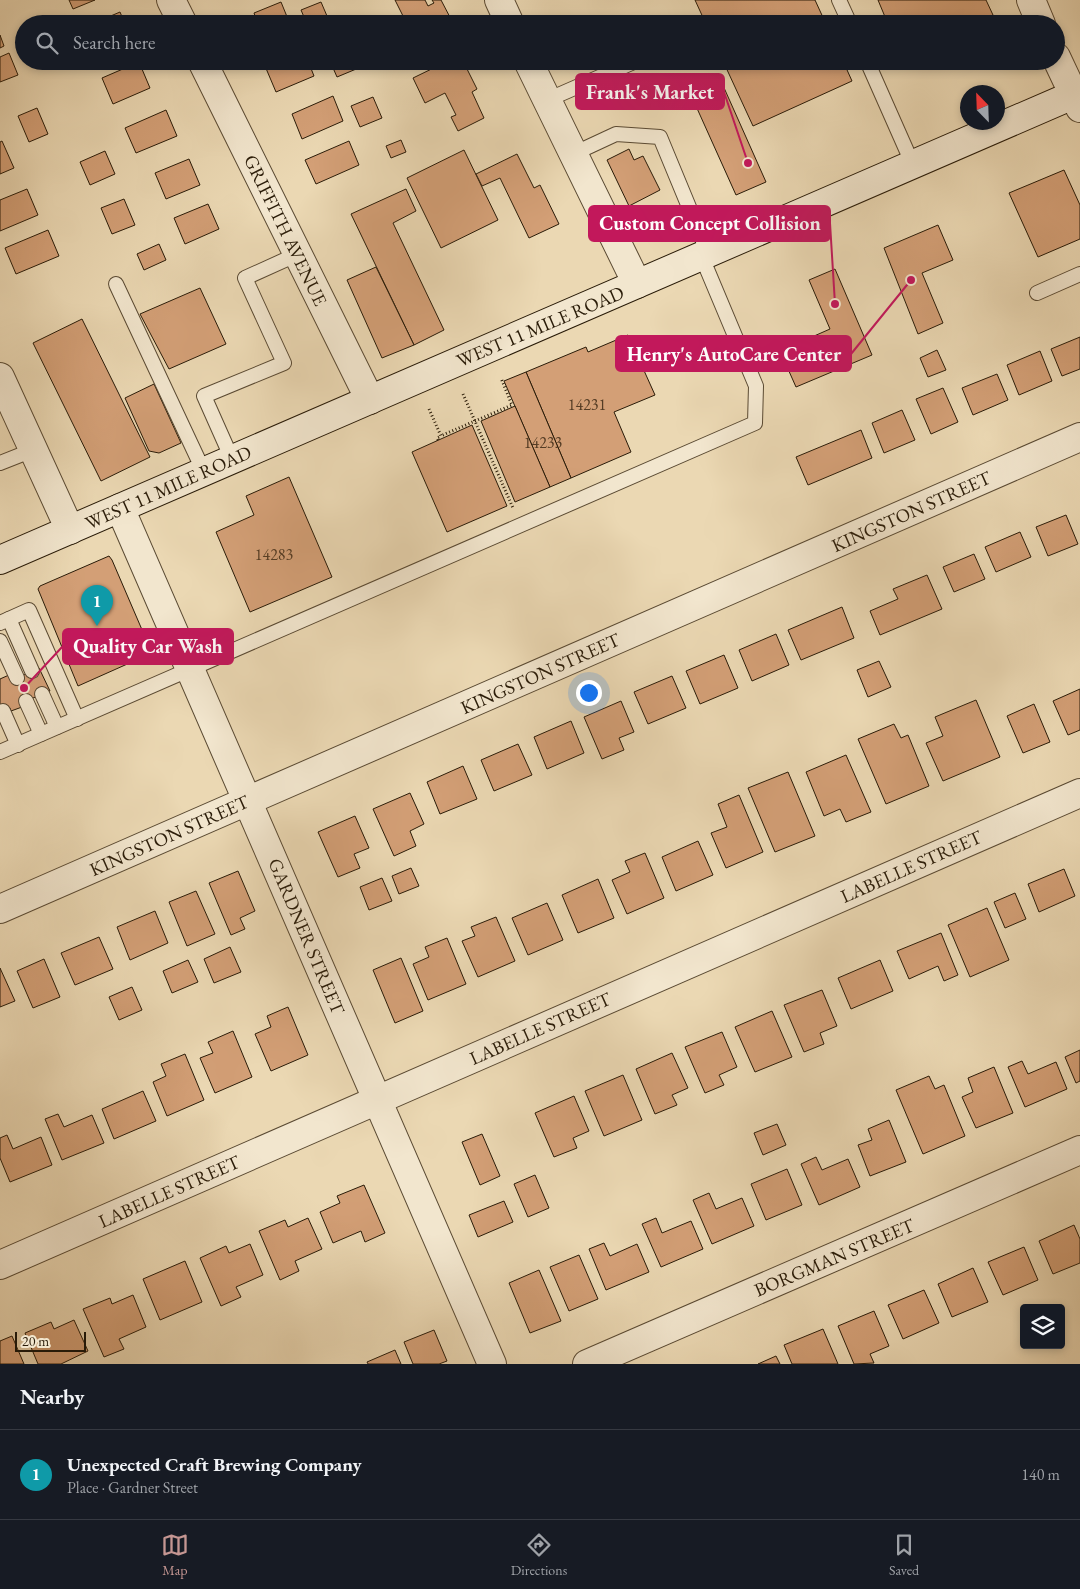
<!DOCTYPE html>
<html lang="en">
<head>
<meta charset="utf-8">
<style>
	body { margin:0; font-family:"EB Garamond",serif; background:#20242c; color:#f1f3f6 }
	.controls { position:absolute; right:15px; bottom:15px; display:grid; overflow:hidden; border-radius:5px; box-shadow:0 2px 8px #0003 }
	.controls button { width:45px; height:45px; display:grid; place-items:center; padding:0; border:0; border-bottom:1px solid #363941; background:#171b24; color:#f1f3f6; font:25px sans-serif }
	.compass { position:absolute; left:960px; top:85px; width:45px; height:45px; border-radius:50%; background:#171b24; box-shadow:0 2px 8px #0003; rotate:337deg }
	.scale { position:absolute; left:15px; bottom:12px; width:71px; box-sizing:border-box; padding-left:5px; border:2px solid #291b08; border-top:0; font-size:14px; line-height:18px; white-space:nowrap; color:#291b08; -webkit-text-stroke:4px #f2e6ce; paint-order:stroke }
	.you { position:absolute; left:588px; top:692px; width:18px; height:18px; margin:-12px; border:4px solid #fff; border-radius:50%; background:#1a73e8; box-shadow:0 0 0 8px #1a73e833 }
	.badge { display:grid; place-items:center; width:32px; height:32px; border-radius:50%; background:#c59692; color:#fff; font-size:16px; font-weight:700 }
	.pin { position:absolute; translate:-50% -41px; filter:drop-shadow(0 1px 2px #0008) }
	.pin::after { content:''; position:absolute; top:26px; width:18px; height:15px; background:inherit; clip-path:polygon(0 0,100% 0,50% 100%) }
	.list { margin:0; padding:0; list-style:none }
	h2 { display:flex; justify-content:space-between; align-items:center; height:65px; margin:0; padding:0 20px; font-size:21px }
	h2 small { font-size:16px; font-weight:400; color:#9ea1a6 }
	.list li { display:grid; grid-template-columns:32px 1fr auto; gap:15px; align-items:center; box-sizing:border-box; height:90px; padding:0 20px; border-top:1px solid #363941 }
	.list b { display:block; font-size:19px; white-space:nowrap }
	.list p { margin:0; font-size:16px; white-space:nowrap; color:#9ea1a6 }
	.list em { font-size:16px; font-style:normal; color:#9ea1a6 }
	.icon { flex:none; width:28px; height:28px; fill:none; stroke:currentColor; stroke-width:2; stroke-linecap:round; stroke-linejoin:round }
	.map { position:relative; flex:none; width:1080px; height:1364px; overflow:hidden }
	.search { position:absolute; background:#171b24; box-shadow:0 2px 8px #0003; left:15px; right:15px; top:15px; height:55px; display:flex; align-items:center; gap:12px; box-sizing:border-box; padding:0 18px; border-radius:28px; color:#9ea1a6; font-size:19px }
	.sheet { height:155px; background:#171b24 }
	nav { display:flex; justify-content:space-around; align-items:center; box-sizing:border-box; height:70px; border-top:1px solid #363941; background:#171b24; font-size:14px; color:#9ea1a6 }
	nav a { display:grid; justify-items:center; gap:2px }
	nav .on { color:#c59692 }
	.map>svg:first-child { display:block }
	.building { fill:#d39f76; stroke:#291b08 }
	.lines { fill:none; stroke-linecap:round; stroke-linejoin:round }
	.lane-casing { stroke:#5a4a33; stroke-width:16 }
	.street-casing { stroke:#5a4a33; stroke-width:30 }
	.secondary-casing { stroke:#291b08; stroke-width:30 }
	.path { stroke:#291b08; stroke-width:3; stroke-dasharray:1 2.5; stroke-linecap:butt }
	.lane { stroke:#f2e6ce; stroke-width:14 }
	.street { stroke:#f2e6ce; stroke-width:28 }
	.secondary { stroke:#f2e6ce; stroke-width:28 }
	.labels { text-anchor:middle; stroke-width:5; stroke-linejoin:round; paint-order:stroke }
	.number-label { font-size:16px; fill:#543c24 }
	.street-label { font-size:19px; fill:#291b08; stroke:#f2e6ce }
	.leader { fill:none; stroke:#c2185b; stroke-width:2 }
	.callout-dot { fill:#c2185b; stroke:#f2e6ce; stroke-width:2 }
	.callout { fill:#c2185b; stroke:#c2185b; stroke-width:2 }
	.callout-label { font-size:20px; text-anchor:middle; font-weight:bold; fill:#fff }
</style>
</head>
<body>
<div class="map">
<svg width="1080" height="1364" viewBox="0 0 1080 1364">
	<rect width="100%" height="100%" fill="#ebd8b3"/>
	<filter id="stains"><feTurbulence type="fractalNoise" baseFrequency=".004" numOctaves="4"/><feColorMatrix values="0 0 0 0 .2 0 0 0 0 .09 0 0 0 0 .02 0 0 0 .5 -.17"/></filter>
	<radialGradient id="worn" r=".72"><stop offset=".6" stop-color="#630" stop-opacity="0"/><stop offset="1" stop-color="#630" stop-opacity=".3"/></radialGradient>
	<!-- building -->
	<g class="building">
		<path d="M69,0H95L73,9Z"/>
		<path d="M395,0H425L428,6L434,3L432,0H441L453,23L396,24L395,22L404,18Z"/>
		<path d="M695,0H815L826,24H706Z"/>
		<path d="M878,0H986L993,15L975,24H888Z"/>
		<path d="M281,2L290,24H258L254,13Z"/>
		<path d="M321,2L330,23L307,24L301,10Z"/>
		<path d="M120,12L125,24H92Z"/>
		<path d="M0,35L4,46L0,48Z"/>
		<path d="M9,53L18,75L0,82V57Z"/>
		<path d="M277,61H308L314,76L276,92L265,66Z"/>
		<path d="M330,61H359L361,67L337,77Z"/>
		<path d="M448,61H463L477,89L472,92L484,118L458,131L451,117L456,115L445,93L425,103L413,78Z"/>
		<path d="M723,61H843L852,81L753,126Z"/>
		<path d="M139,62L150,88L113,104L102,78Z"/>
		<path d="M721,81L766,182L736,195L691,95Z"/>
		<path d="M333,96L343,121L302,139L292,114Z"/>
		<path d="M373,97L382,118L360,127L351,106Z"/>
		<path d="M37,108L48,134L29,142L18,116Z"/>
		<path d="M166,110L177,136L136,153L125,128Z"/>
		<path d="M401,140L406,152L391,158L386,146Z"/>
		<path d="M2,141L14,168L0,174V142Z"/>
		<path d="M349,141L359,165L316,184L305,160Z"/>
		<path d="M629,149L634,160L643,156L660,190L629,206L607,160Z"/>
		<path d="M464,150L498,220L441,248L407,178Z"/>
		<path d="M105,151L115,174L90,185L80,162Z"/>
		<path d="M517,154L534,188L540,185L559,224L529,238L500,178L482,186L476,174Z"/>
		<path d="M189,159L200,185L166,199L155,173Z"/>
		<path d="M1064,170L1080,205V239L1038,257L1009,193Z"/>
		<path d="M27,189L38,215L0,231V200Z"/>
		<path d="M406,189L416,211L393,223L444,330L414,345L351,214Z"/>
		<path d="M124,199L135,225L112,234L101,208Z"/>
		<path d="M208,204L219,229L185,244L174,218Z"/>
		<path d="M938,225L953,260L922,273L943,323L918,334L884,248Z"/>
		<path d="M48,230L59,256L16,274L5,248Z"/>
		<path d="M159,244L166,260L144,270L137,254Z"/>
		<path d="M376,267L414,345L382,358L347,280Z"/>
		<path d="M835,269L872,355L796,387L780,351L830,329L809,280Z"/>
		<path d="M200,288L226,344L169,369L140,314Z"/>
		<path d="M82,319L150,457L101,481L33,343Z"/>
		<path d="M628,335L655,395L614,412L631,452L571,478L526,372L586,347L588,352Z"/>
		<path d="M1080,337V369L1062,376L1051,349Z"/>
		<path d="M937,350L946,370L928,377L920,358Z"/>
		<path d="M1040,351L1052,381L1019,395L1007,365Z"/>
		<path d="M526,372L571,478L550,487L504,381Z"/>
		<path d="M997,374L1008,400L973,415L962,388Z"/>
		<path d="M154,384L181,443L159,453L149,451L125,398Z"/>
		<path d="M943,388L958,422L931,434L916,399Z"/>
		<path d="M515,406L550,487L515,502L481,421Z"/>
		<path d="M902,410L915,440L884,453L872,423Z"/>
		<path d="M472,425L507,506L447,532L412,452Z"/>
		<path d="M861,430L872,458L808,485L796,457Z"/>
		<path d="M289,477L332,577L250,612L216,532L254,515L246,496Z"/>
		<path d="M1066,515L1078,544L1048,556L1036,527Z"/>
		<path d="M1020,532L1031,557L996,572L985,547Z"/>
		<path d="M974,554L985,579L954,592L943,567Z"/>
		<path d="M109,556L112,560L152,653L78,686L38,589L40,586Z"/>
		<path d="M927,575L942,609L880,635L870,611L898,599L893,589Z"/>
		<path d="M842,607L854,638L801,660L788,630Z"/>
		<path d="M776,634L789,665L752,681L739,650Z"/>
		<path d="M724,655L738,688L700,704L686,671Z"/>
		<path d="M879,661L891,687L868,697L857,670Z"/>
		<path d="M39,668L50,691L21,703L22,707L11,711L10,708L0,712V679L9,675L11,681Z"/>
		<path d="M672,676L686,708L648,724L634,692Z"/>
		<path d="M1080,689V730L1068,735L1053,701Z"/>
		<path d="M976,700L1000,757L943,781L926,743L943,736L935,717Z"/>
		<path d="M621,701L634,732L619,738L624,750L602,759L584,717Z"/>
		<path d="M1034,704L1050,742L1023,753L1007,716Z"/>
		<path d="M571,721L584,753L547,769L534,737Z"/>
		<path d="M894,724L901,738L908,735L929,786L886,804L858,739Z"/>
		<path d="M518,744L532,775L494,791L481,760Z"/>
		<path d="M846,755L871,812L846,822L840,809L824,816L806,772Z"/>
		<path d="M463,766L477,799L440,814L427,782Z"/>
		<path d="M788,772L815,836L775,852L748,788Z"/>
		<path d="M410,793L424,824L410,831L416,846L394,856L373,809Z"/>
		<path d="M739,795L763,852L726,868L711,833L727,827L718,804Z"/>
		<path d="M355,816L369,848L354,854L360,868L338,877L318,832Z"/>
		<path d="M698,841L713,875L676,891L662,857Z"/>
		<path d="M645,853L664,898L627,914L612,880L630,872L625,861Z"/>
		<path d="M411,868L419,886L399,894L392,876Z"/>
		<path d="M1064,869L1075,896L1039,912L1028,884Z"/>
		<path d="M238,871L255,911L240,918L245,929L231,935L209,883Z"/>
		<path d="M382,878L392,901L369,910L360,887Z"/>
		<path d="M598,879L614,918L578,933L562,895Z"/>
		<path d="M196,891L215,934L187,946L169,902Z"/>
		<path d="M1015,893L1026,919L1005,928L994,902Z"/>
		<path d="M547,903L563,940L528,955L512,918Z"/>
		<path d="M987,908L1009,960L970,977L948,925Z"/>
		<path d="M155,911L168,943L130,960L117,927Z"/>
		<path d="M496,917L515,961L478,977L462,941L475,936L471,927Z"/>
		<path d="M941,933L958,975L944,981L938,966L909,979L897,951Z"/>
		<path d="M99,937L113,969L75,985L61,953Z"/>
		<path d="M447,938L466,984L428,1000L413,964L429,957L425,947Z"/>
		<path d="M230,947L241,972L214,983L204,959Z"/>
		<path d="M401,958L423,1011L395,1023L373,970Z"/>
		<path d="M44,959L60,997L33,1008L17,971Z"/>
		<path d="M188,960L198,982L172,993L163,971Z"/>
		<path d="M880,960L893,991L851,1009L838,978Z"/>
		<path d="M0,968L15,1001L0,1007Z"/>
		<path d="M132,987L142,1010L119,1020L109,997Z"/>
		<path d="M822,990L837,1026L820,1033L824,1044L804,1052L784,1005Z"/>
		<path d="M288,1007L308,1055L271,1071L255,1034L271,1027L267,1016Z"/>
		<path d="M772,1011L792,1057L755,1072L735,1027Z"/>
		<path d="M233,1031L252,1077L215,1093L200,1058L213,1053L208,1042Z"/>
		<path d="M722,1032L737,1067L719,1075L724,1085L705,1093L685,1047Z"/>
		<path d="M1080,1050V1081L1076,1083L1065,1057Z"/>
		<path d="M672,1053L688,1088L672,1095L677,1105L655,1114L636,1069Z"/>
		<path d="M185,1054L204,1100L167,1116L153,1082L166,1076L161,1064Z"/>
		<path d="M1022,1061L1028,1074L1056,1062L1067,1089L1025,1107L1008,1067Z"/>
		<path d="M994,1067L1013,1113L976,1128L962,1097L973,1092L968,1078Z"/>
		<path d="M623,1075L642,1120L604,1136L585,1091Z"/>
		<path d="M929,1076L935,1089L944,1085L965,1136L923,1154L896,1090Z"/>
		<path d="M143,1091L156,1121L114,1139L102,1109Z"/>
		<path d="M574,1096L589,1131L573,1138L577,1148L554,1157L535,1113Z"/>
		<path d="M58,1114L64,1127L92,1115L104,1143L62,1160L45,1119Z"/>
		<path d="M889,1120L906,1162L870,1176L858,1145L872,1140L868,1129Z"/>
		<path d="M777,1124L786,1145L763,1155L754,1133Z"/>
		<path d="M482,1134L500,1176L480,1185L462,1142Z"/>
		<path d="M7,1135L13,1149L41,1137L52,1165L10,1182L0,1158V1138Z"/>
		<path d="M816,1157L822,1170L848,1159L860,1187L819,1205L801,1164Z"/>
		<path d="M787,1169L802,1205L766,1220L751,1184Z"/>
		<path d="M535,1175L549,1208L528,1217L514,1184Z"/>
		<path d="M364,1185L385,1233L365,1242L361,1231L333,1243L320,1212L340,1203L337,1196Z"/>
		<path d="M709,1193L716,1209L742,1198L754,1226L712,1244L693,1200Z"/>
		<path d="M504,1201L513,1222L478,1237L469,1215Z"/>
		<path d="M308,1218L322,1249L295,1261L299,1271L280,1280L259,1231L285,1220L288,1227Z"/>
		<path d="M656,1218L662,1233L691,1221L703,1249L661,1267L642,1224Z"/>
		<path d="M1074,1225L1080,1239V1263L1053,1274L1039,1241Z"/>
		<path d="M604,1243L610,1256L637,1244L649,1272L606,1290L589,1249Z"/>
		<path d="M250,1244L263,1275L236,1287L241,1297L221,1306L200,1258L226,1246L229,1253Z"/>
		<path d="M1024,1247L1038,1280L1003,1295L988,1262Z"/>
		<path d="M579,1255L598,1299L569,1311L550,1267Z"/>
		<path d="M185,1261L202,1302L160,1320L143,1279Z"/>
		<path d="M973,1268L988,1302L952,1317L938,1284Z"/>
		<path d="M539,1270L561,1321L530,1333L509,1283Z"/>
		<path d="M924,1290L939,1323L903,1339L888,1305Z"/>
		<path d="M133,1295L146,1327L119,1339L124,1349L104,1357L83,1309L110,1298L112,1304Z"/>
		<path d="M874,1311L889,1346L870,1354L874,1363L854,1364L838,1326Z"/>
		<path d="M74,1320L88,1351L61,1364H38L25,1333L51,1322L54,1329Z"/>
		<path d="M823,1329L838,1364H792L784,1345Z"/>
		<path d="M434,1330L447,1361L439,1364H413L404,1342Z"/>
		<path d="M12,1336L24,1364H0V1341Z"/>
		<path d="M395,1350L401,1364H368L367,1362Z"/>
		<path d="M776,1356L780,1364H758Z"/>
	</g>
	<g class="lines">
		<!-- lane casing -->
		<g class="lane-casing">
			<g id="lane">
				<path d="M839,0L850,24"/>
				<path d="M867,61L913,165"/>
				<path d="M547,100L636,61"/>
				<path d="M573,154L616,134L660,137L708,253"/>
				<path d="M116,284L204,472"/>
				<path d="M1037,293L1080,274"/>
				<path d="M232,459L204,396L284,363L245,278L298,254"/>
				<path d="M0,463L33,450"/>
				<path d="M9,619L32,671"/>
				<path d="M0,623L29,610L77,719"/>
				<path d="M0,641L17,678"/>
				<path d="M42,694L57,727"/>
				<path d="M26,701L41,734"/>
				<path d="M3,711L18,745"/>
				<path d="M0,752L755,423L756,386L701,255"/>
			</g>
		</g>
		<!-- street casing -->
		<g class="street-casing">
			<g id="street">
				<path d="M171,0L183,24"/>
				<path d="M499,0L510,24"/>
				<path d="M1031,0L1041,24"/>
				<path d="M1056,57L1080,108"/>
				<path d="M202,61L370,400"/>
				<path d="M528,61L637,284"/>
				<path d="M0,377L70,530"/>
				<path d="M120,508L492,1364"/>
				<path d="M0,909L1080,437"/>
				<path d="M0,1265L1080,793"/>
				<path d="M587,1364L1080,1150"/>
			</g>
		</g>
		<!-- secondary casing -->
		<g class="secondary-casing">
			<path id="secondary" d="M0,560L1080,92"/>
		</g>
		<!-- path -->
		<g class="path">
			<path d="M463,394L513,508"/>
			<path d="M429,409L441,436L445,434L512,405L501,378"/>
			<path d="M438,440L437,438L441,436"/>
		</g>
		<!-- lane -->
		<use href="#lane" class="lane"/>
		<!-- street -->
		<use href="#street" class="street"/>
		<!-- secondary -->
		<use href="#secondary" class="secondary"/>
	</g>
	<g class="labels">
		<!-- number labels -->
		<g class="number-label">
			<text x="587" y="410">14231</text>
			<text x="543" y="448">14233</text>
			<text x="274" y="560">14283</text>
		</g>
		<!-- street labels -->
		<g class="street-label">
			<text transform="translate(286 230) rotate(64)" y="7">GRIFFITH AVENUE</text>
			<text transform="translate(540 326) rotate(-23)" y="7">WEST 11 MILE ROAD</text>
			<text transform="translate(168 487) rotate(-24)" y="7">WEST 11 MILE ROAD</text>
			<text transform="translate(911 511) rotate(-24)" y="7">KINGSTON STREET</text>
			<text transform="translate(540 673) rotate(-24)" y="7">KINGSTON STREET</text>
			<text transform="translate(169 835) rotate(-24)" y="7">KINGSTON STREET</text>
			<text transform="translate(911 866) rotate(-24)" y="7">LABELLE STREET</text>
			<text transform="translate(307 936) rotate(67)" y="7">GARDNER STREET</text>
			<text transform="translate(540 1028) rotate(-24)" y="7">LABELLE STREET</text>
			<text transform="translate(169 1191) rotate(-24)" y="7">LABELLE STREET</text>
			<text transform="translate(834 1257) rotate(-23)" y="7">BORGMAN STREET</text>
		</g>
	</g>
	<!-- callouts -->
	<path class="leader" d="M748 163L724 92M835 304L830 223M911 280L851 354M24 688L63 646"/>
	<g class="callout-dot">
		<circle cx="748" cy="163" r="5"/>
		<circle cx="835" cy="304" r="5"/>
		<circle cx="911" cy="280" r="5"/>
		<circle cx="24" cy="688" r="5"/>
	</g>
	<g class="callout">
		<rect x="576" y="74" width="148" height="35" rx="5"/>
		<rect x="589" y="206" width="241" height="35" rx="5"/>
		<rect x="616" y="336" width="235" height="35" rx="5"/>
		<rect x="63" y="629" width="170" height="35" rx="5"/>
	</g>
	<g class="callout-label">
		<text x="650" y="99">Frank's Market</text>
		<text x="710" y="230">Custom Concept Collision</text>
		<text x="734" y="361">Henry's AutoCare Center</text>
		<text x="148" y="653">Quality Car Wash</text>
	</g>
	<rect width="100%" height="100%" filter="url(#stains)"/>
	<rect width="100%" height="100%" fill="url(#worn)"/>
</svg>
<div class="controls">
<button><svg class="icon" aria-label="layers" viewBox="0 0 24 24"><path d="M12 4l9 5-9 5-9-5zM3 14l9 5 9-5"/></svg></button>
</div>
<svg class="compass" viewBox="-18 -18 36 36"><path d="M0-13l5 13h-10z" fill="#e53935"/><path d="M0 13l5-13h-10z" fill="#9ea1a6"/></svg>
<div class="scale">20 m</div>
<div class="you"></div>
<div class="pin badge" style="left:97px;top:626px;background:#0f9aa8">1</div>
<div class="search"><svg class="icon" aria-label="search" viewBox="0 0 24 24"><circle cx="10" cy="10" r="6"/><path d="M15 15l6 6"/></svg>Search here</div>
</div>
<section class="sheet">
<h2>Nearby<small></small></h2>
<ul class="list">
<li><span class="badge" style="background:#0f9aa8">1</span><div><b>Unexpected Craft Brewing Company</b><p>Place · Gardner Street</p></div><em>140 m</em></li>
</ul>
</section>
<nav>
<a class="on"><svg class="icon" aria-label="map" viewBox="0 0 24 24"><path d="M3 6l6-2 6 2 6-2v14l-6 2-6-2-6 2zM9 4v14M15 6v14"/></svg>Map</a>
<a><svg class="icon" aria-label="directions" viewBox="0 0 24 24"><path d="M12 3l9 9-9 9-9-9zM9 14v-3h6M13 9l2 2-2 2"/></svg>Directions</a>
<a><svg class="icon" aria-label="saved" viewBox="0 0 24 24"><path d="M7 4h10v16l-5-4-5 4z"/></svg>Saved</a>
</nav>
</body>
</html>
